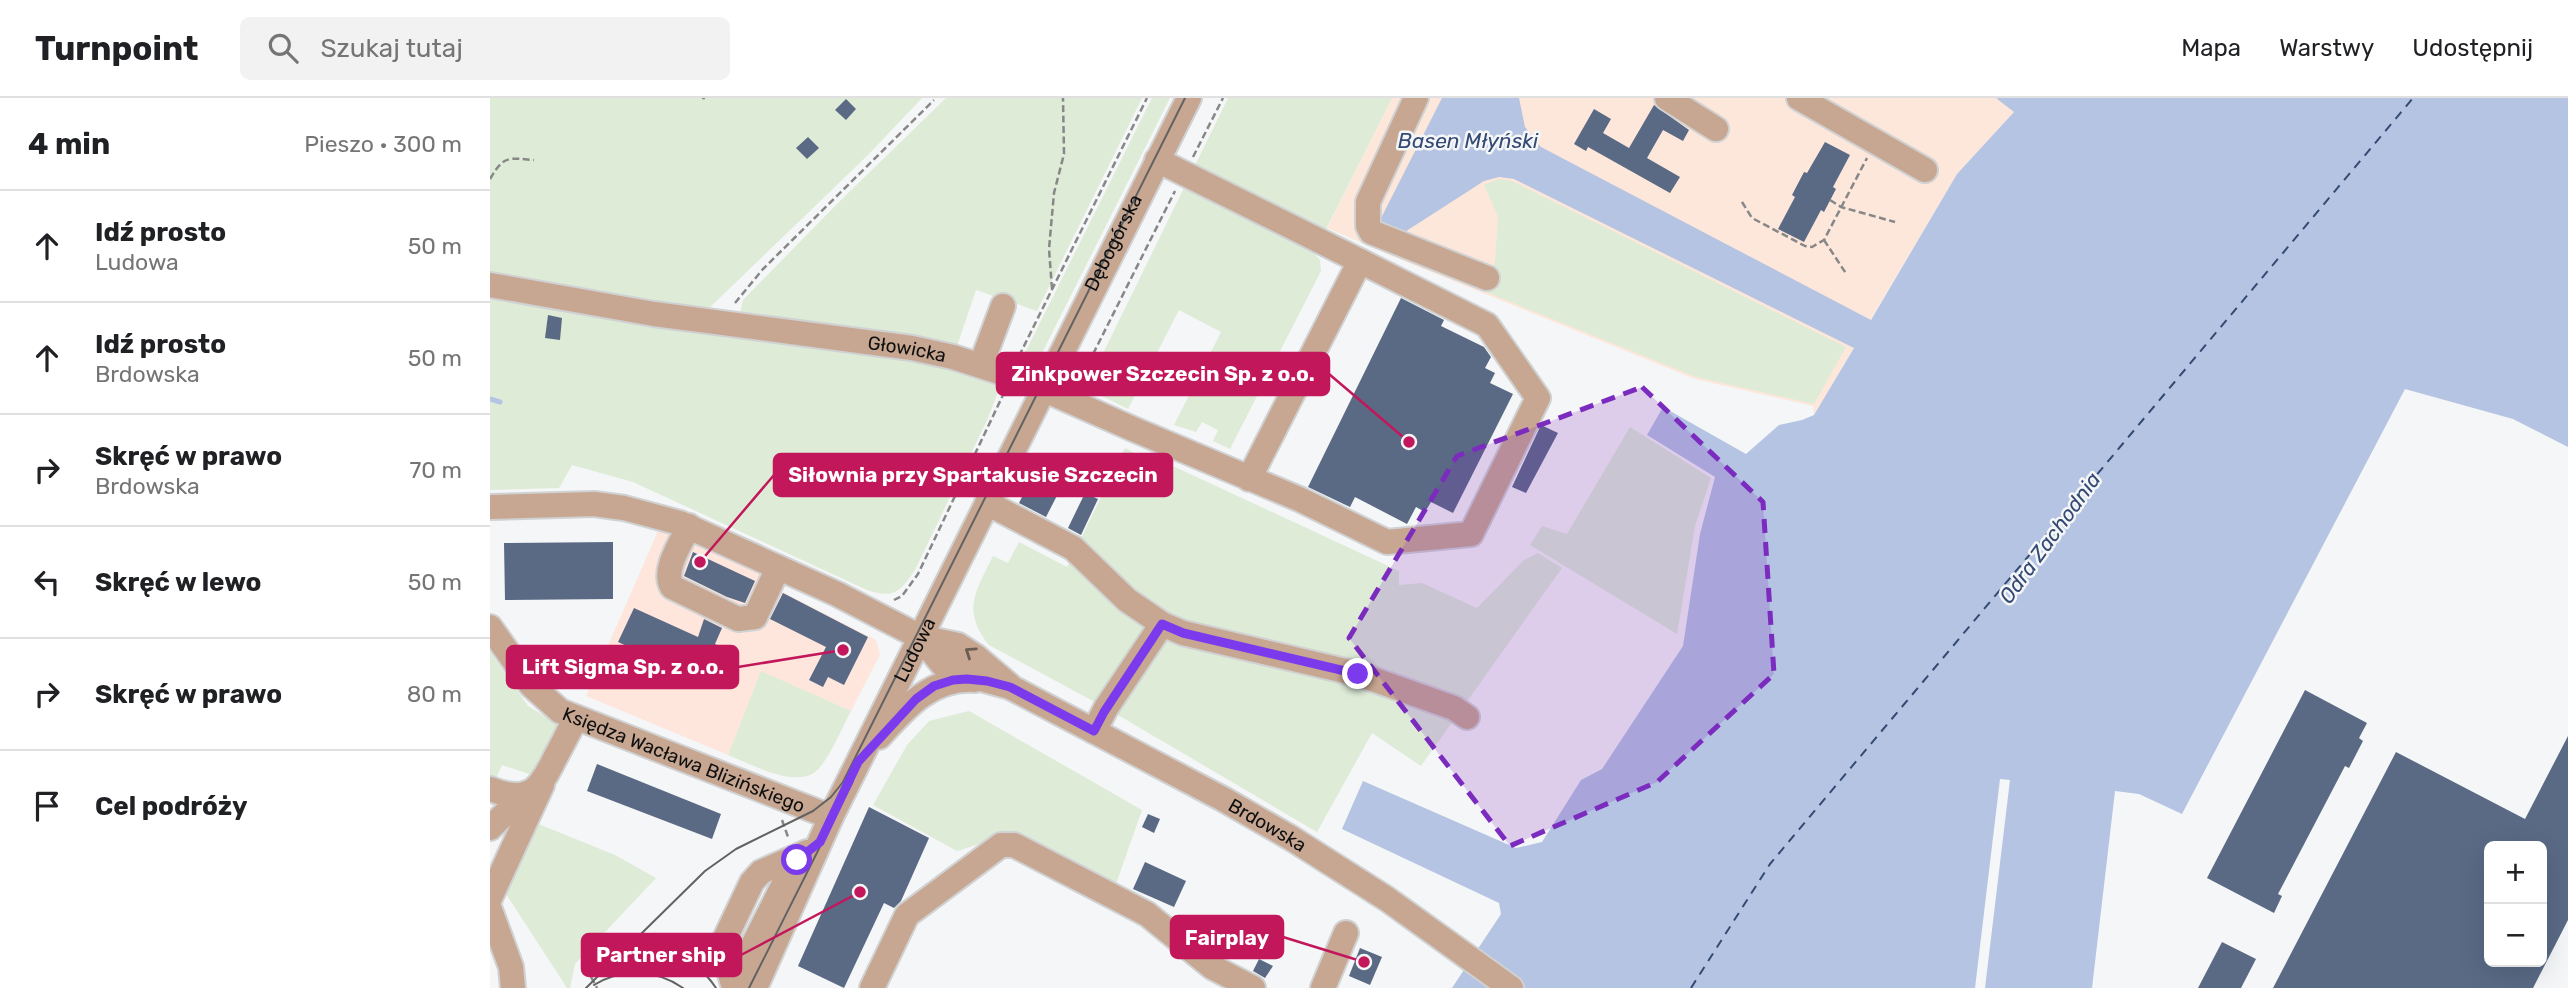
<!DOCTYPE html>
<html lang="pl">
<head>
<meta charset="utf-8">
<style>
	body { margin:0; font-family:Rubik,sans-serif; background:#f2f2f2; color:#202124 }
	.controls { position:absolute; right:21px; bottom:21px; display:grid; overflow:hidden; border-radius:10px; box-shadow:0 7px 28px #0002 }
	.controls button { width:63px; height:63px; display:grid; place-items:center; padding:0; border:0; border-bottom:2px solid #e0e0e0; background:#fff; color:#202124; font:35px sans-serif }
	.stop { position:absolute; width:21px; height:21px; margin:-16px; border:5px solid #7c3aed; border-radius:50%; background:#fff }
	.stop.end { background:#7c3aed; border-color:#fff; box-shadow:0 2px 7px #0008 }
	.list { margin:0; padding:0; list-style:none }
	h2 { display:flex; justify-content:space-between; align-items:center; height:91px; margin:0; padding:0 28px; font-size:30px }
	h2 small { font-size:23px; font-weight:400; color:#757577 }
	.list li { display:grid; grid-template-columns:46px 1fr auto; gap:21px; align-items:center; box-sizing:border-box; height:112px; padding:0 28px; border-top:2px solid #e0e0e0 }
	.list b { display:block; font-size:26px; white-space:nowrap }
	.list p { margin:0; font-size:23px; white-space:nowrap; color:#757577 }
	.list em { font-size:23px; font-style:normal; color:#757577 }
	.icon { flex:none; width:38px; height:38px; fill:none; stroke:currentColor; stroke-width:2; stroke-linecap:round; stroke-linejoin:round }
	.map { position:relative; flex:none; width:2078px; height:890px; overflow:hidden }
	header { display:flex; align-items:center; gap:42px; box-sizing:border-box; height:98px; padding:0 35px; background:#fff; border-bottom:2px solid #e0e0e0 }
	header strong { font-size:33px }
	nav { display:flex; gap:38px; margin-inline-start:auto; font-size:24px }
	.search { width:490px; height:63px; background:#f2f2f2; display:flex; align-items:center; gap:18px; box-sizing:border-box; padding:0 24px; border-radius:10px; color:#757577; font-size:26px }
	main { display:flex }
	aside { flex:1; background:#fff }
	.map>svg:first-child { display:block }
	.commercial { fill:#fee6dc }
	.education { fill:#fde7da }
	.green { fill:#deebd7 }
	.water { fill:#b4c4e2 }
	.pier { fill:#f5f6f7 }
	.lines { fill:none; stroke-linecap:round; stroke-linejoin:round }
	.stream { stroke:#b4c4e2; stroke-width:5 }
	.ferry { stroke:#344a74; stroke-width:2; stroke-dasharray:9 7; stroke-linecap:butt }
	.building { fill:#5a6a85; fill-rule:evenodd }
	.minor-casing { stroke:#d0d1d2; stroke-width:28 }
	.path { stroke:#878788; stroke-width:2.5; stroke-dasharray:7 3.5; stroke-linecap:butt }
	.minor { stroke:#c7a791; stroke-width:24 }
	.tram { stroke:#626263; stroke-width:2 }
	.oneway { stroke:#6b5b50 }
	.route { stroke:#7c3aed; stroke-width:9 }
	.marked { fill:#7b2cbf; fill-opacity:0.2; stroke:#7b2cbf; stroke-width:5; stroke-dasharray:14 9; stroke-linejoin:round }
	.labels { text-anchor:middle; stroke-width:5; stroke-linejoin:round; paint-order:stroke }
	.street-label { font-size:19px; fill:#0f0f10; stroke:#f5f6f7 }
	.water-label { font-size:21px; font-style:italic; fill:#344a74; stroke:#f5f6f7 }
	.leader { fill:none; stroke:#c2185b; stroke-width:2.5 }
	.callout-dot { fill:#c2185b; stroke:#f5f6f7; stroke-width:2.5 }
	.callout { fill:#c2185b; stroke:#c2185b; stroke-width:2.5 }
	.callout-label { font-size:21px; text-anchor:middle; font-weight:bold; fill:#fff }
</style>
</head>
<body>
<header>
<strong>Turnpoint</strong>
<div class="search"><svg class="icon" aria-label="search" viewBox="0 0 24 24"><circle cx="10" cy="10" r="6"/><path d="M15 15l6 6"/></svg>Szukaj tutaj</div>
<nav><a>Mapa</a><a>Warstwy</a><a>Udostępnij</a></nav>
</header>
<main>
<aside>
<h2>4 min<small>Pieszo · 300 m</small></h2>
<ul class="list">
<li><svg class="icon" aria-label="ahead" viewBox="0 0 24 24"><path d="M12 20V5M6 11l6-6 6 6"/></svg><div><b>Idź prosto</b><p>Ludowa</p></div><em>50 m</em></li>
<li><svg class="icon" aria-label="ahead" viewBox="0 0 24 24"><path d="M12 20V5M6 11l6-6 6 6"/></svg><div><b>Idź prosto</b><p>Brdowska</p></div><em>50 m</em></li>
<li><svg class="icon" aria-label="right" viewBox="0 0 24 24"><path d="M7 20v-9h11M14 6l5 5-5 5"/></svg><div><b>Skręć w prawo</b><p>Brdowska</p></div><em>70 m</em></li>
<li><svg class="icon" aria-label="left" viewBox="0 0 24 24"><path d="M17 20v-9H6M10 6l-5 5 5 5"/></svg><div><b>Skręć w lewo</b></div><em>50 m</em></li>
<li><svg class="icon" aria-label="right" viewBox="0 0 24 24"><path d="M7 20v-9h11M14 6l5 5-5 5"/></svg><div><b>Skręć w prawo</b></div><em>80 m</em></li>
<li><svg class="icon" aria-label="arrive" viewBox="0 0 24 24"><path d="M6 21V4h12l-3 4 3 4H6"/></svg><div><b>Cel podróży</b></div></li>
</ul>
</aside>
<div class="map">
<svg width="2078" height="890" viewBox="0 0 2078 890">
	<rect width="100%" height="100%" fill="#f5f6f7"/>
	<!-- commercial -->
	<path class="commercial" d="M168,433L196,440L279,480L277,486L386,542L390,557L361,613L271,574L238,657L96,598Z"/>
	<!-- education -->
	<path class="education" d="M902,0H1537L1467,76L1324,317L1323,308L1205,281L914,163L837,130Z"/>
	<!-- green -->
	<g class="green">
		<path d="M0,0H432L378,57L214,215L448,262L510,289L498,320L425,472C410,494 404,501 377,492L143,384L82,367L69,390L0,392Z"/>
		<path d="M456,0H652L547,213L486,192L466,251L258,221L250,215L253,202L349,104Z"/>
		<path d="M662,0H680L548,263L543,270L526,273Z"/>
		<path d="M738,0H902L824,155L830,162L831,173L740,351L723,343L728,332L712,324L706,334L684,327L731,234L689,212L638,311L596,290Z"/>
		<path d="M1009,81L1022,83L1356,249L1324,306L1206,279L986,190L1005,165L1008,119L994,87Z"/>
		<path d="M1140,329L1221,380L1205,428L1187,536L1040,447L1052,428L1077,436Z"/>
		<path d="M635,350L664,365L685,369L909,473V487L932,485L987,510L1034,462L1048,455L1072,470L931,668L882,635L827,734L616,610L499,547C471,512 486,493 503,458L518,465L529,444L577,469Z"/>
		<path d="M0,554L38,608L68,626L45,678L12,667L0,695Z"/>
		<path d="M271,573L361,613C352,629 339,663 325,674C304,690 261,666 238,657Z"/>
		<path d="M479,613L652,712L626,786L523,739L502,742L467,753L383,707L417,647L439,623Z"/>
		<path d="M46,725L125,757L166,780L85,866L80,890H77L16,796Z"/>
	</g>
	<!-- water -->
	<path class="water" d="M952,0H1029L1035,29L1051,49L1381,222L1467,76L1524,14L1506,0H2078V349L2023,321L1915,291L1692,716L1649,696L1625,693L1602,890H962L1011,816L1009,805L852,731L873,683L1026,750L1052,744L1091,682L1112,671L1193,548L1210,436L1225,379L1157,337L1173,309L1256,356L1289,327L1312,322L1324,317L1364,250L1024,81L1009,79L994,83L907,139L886,130Z"/>
	<!-- pier -->
	<path class="pier" d="M1510,681L1520,682L1495,890H1485Z"/>
	<g class="lines">
		<!-- stream -->
		<path class="stream" d="M0,301L10,304"/>
		<!-- ferry -->
		<path class="ferry" d="M1201,890L1280,766L1923,0"/>
	</g>
	<!-- building -->
	<g class="building">
		<path d="M356,1L366,11L356,22L345,12Z"/>
		<path d="M1164,7L1199,32L1193,43L1173,32L1157,60L1190,79L1180,95L1098,49L1096,53L1084,46L1104,11L1121,21L1113,35L1139,50Z"/>
		<path d="M318,39L329,50L317,61L306,50Z"/>
		<path d="M1335,44L1360,57L1343,89L1346,91L1334,114L1331,112L1314,144L1288,131L1305,99L1302,97L1314,74L1317,75Z"/>
		<path d="M911,200L954,222L951,228L994,249L1001,259L995,270L1005,275L1000,285L1023,296L963,415L941,404L935,414L926,409L917,426L865,399L860,409L818,389Z"/>
		<path d="M58,217L72,220L70,242L55,240Z"/>
		<path d="M1051,327L1068,335L1036,395L1022,389Z"/>
		<path d="M546,371L574,384L556,419L529,405Z"/>
		<path d="M595,395L608,401L591,437L578,430Z"/>
		<path d="M123,444V501L15,502L14,445Z"/>
		<path d="M203,454L265,483L255,505L237,499L194,478Z"/>
		<path d="M293,495L378,539L354,587L338,579L333,589L319,582L336,549L280,521Z"/>
		<path d="M144,510L208,539L214,521L232,530L225,546L231,549L216,584L128,544Z"/>
		<path d="M1815,592L1877,625L1869,640L1873,643L1859,670L1855,668L1788,796L1792,798L1784,815L1717,780Z"/>
		<path d="M2078,638V822L2043,890H1783L1906,654L2035,721ZM1999,748H2052V864H1999Z"/>
		<path d="M107,666L231,716L222,741L97,693Z"/>
		<path d="M379,709L439,740L411,803L404,810L394,805L354,890L308,868Z"/>
		<path d="M658,716L670,721L664,735L652,729Z"/>
		<path d="M655,764L696,783L684,809L643,791Z"/>
		<path d="M1732,844L1766,861L1751,890H1708Z"/>
		<path d="M870,850L892,859L880,887L859,878Z"/>
		<path d="M769,861L783,868L775,880L763,873Z"/>
	</g>
	<g class="lines">
		<!-- minor casing -->
		<g class="minor-casing">
			<g id="minor">
				<path d="M926,0L878,104V128L881,134L997,180"/>
				<path d="M1177,0L1226,31"/>
				<path d="M1309,0L1435,72"/>
				<path d="M667,62L870,163"/>
				<path id="s1" d="M0,187L164,216L422,250L463,259L528,280L643,331L809,401L897,444L981,436L1048,300L997,227L870,163L759,381"/>
				<path d="M491,267L513,208"/>
				<path d="M497,405L583,450L637,502L672,526L693,535L868,576L964,610L977,619"/>
				<path d="M0,409L104,406L134,410L190,425L347,496L430,539L468,547L485,558L519,587"/>
				<path d="M199,428C191,445 172,472 182,489L248,521L265,519L288,470"/>
				<path id="s2" d="M0,529L41,587L70,613L341,719"/>
				<path id="s3" d="M430,539L452,566L476,577L520,589L733,701L801,740L897,801L1021,890"/>
				<path d="M604,633L616,610L672,526"/>
				<path d="M389,639C416,609 442,579 485,582"/>
				<path d="M0,691C39,706 49,693 65,660C72,647 79,633 86,620"/>
				<path d="M0,730L37,695"/>
				<path d="M0,800L52,687"/>
				<path d="M0,812L21,869L23,890"/>
				<path d="M243,886L236,863L234,843L262,784L271,774L317,754"/>
				<path d="M248,890L253,867L297,780"/>
				<path id="s4" d="M265,890L341,719L699,0"/>
				<path d="M382,890L417,817L511,747H524L657,816L722,869L763,890"/>
				<path d="M833,890L856,835"/>
			</g>
		</g>
		<!-- path -->
		<g class="path">
			<path d="M212,0H215"/>
			<path d="M703,59L733,0"/>
			<path d="M0,81C14,57 18,60 44,62"/>
			<path d="M1340,102L1351,109L1405,124"/>
			<path d="M1252,104L1262,120L1315,148L1322,149L1334,142L1377,60"/>
			<path d="M1334,142L1357,177"/>
			<path d="M562,191L559,151L564,95L574,56L573,0"/>
			<path d="M245,205L273,171L444,2"/>
			<path d="M529,258L657,0"/>
			<path d="M589,284L685,93"/>
			<path d="M404,502L412,498L428,476L513,297"/>
			<path d="M292,722L298,739"/>
			<path d="M101,879L107,890"/>
		</g>
		<!-- minor -->
		<use href="#minor" class="minor"/>
		<!-- tram -->
		<g class="tram">
			<path d="M125,865C161,845 204,856 226,890"/>
			<path d="M104,887C131,870 166,871 193,890"/>
			<path id="s5" d="M96,890L215,773L246,751L323,713L341,699L353,684L695,0"/>
			<path d="M259,890L363,683"/>
		</g>
	</g>
	<!-- one-way arrows -->
	<defs><path id="oneway-chevron" d="M-2-3.5L2.5 0L-2 3.5" fill="none" stroke-width="1.6" stroke-linecap="round" stroke-linejoin="round" transform="scale(1.75)"/></defs>
	<use class="oneway" href="#oneway-chevron" transform="translate(480 554) rotate(-146)"/>
	<g class="lines">
		<!-- route -->
		<path class="route" d="M307,762L330,744L368,664L426,601L444,588L463,582L477,581L497,583L520,589L604,633L614,614L672,526L693,535L868,576"/>
	</g>
	<!-- marked area -->
	<path class="marked" d="M1152,289L1273,404L1284,576L1167,684L1020,748L859,540L967,358Z"/>
	<g class="labels">
		<!-- street labels -->
		<g class="street-label">
			<text dy="7" stroke="none"><textPath href="#s5" startOffset="936">Dębogórska</textPath></text>
			<text dy="7" stroke="none"><textPath href="#s1" startOffset="422">Głowicka</textPath></text>
			<text dy="7" stroke="none"><textPath href="#s4" startOffset="374">Ludowa</textPath></text>
			<text dy="7" stroke="none"><textPath href="#s2" startOffset="243">Księdza Wacława Blizińskiego</textPath></text>
			<text dy="7" stroke="none"><textPath href="#s3" startOffset="399">Brdowska</textPath></text>
		</g>
		<!-- water labels -->
		<g class="water-label">
			<text x="978" y="50">Basen Młyński</text>
			<text transform="translate(1560 440) rotate(-54)" y="7">Odra Zachodnia</text>
		</g>
	</g>
	<!-- callouts -->
	<path class="leader" d="M919 344L839 276M210 464L284 377M353 552L248 569M874 864L793 839M370 794L251 857"/>
	<g class="callout-dot">
		<circle cx="919" cy="344" r="7"/>
		<circle cx="210" cy="464" r="7"/>
		<circle cx="353" cy="552" r="7"/>
		<circle cx="874" cy="864" r="7"/>
		<circle cx="370" cy="794" r="7"/>
	</g>
	<g class="callout">
		<rect x="507" y="255" width="332" height="42" rx="7"/>
		<rect x="284" y="356" width="398" height="42" rx="7"/>
		<rect x="17" y="548" width="231" height="42" rx="7"/>
		<rect x="681" y="818" width="112" height="42" rx="7"/>
		<rect x="92" y="836" width="159" height="42" rx="7"/>
	</g>
	<g class="callout-label">
		<text x="673" y="283">Zinkpower Szczecin Sp. z o.o.</text>
		<text x="483" y="384">Siłownia przy Spartakusie Szczecin</text>
		<text x="133" y="576">Lift Sigma Sp. z o.o.</text>
		<text x="737" y="847">Fairplay</text>
		<text x="171" y="864">Partner ship</text>
	</g>
</svg>
<div class="controls">
<button>+</button>
<button>−</button>
</div>
<div class="stop" style="left:307px;top:762px"></div>
<div class="stop end" style="left:868px;top:576px"></div>
</div>
</main>
</body>
</html>
